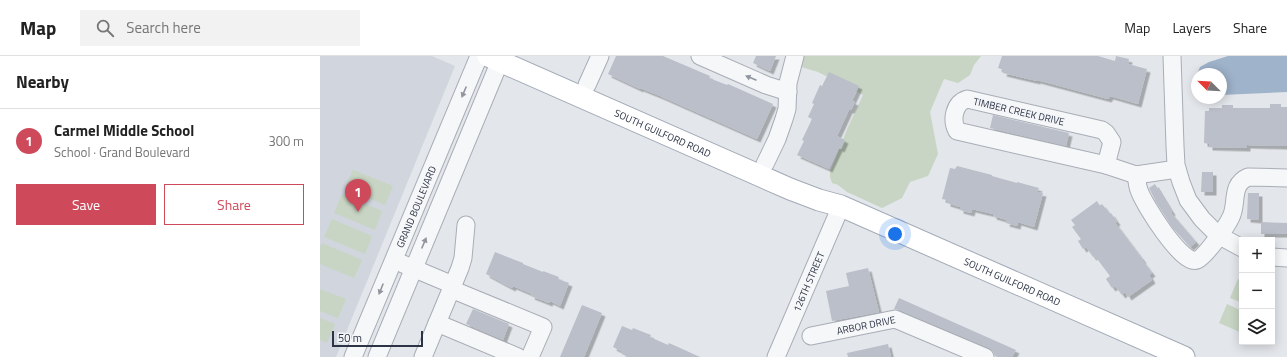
<!DOCTYPE html>
<html lang="en">
<head>
<meta charset="utf-8">
<style>
	body { margin:0; font-family:"Titillium Web",sans-serif; background:#f2f2f2; color:#222 }
	.controls { position:absolute; right:12px; bottom:12px; display:grid; overflow:hidden; border-radius:0px; box-shadow:0 2px 10px #0003 }
	.controls button { width:36px; height:36px; display:grid; place-items:center; padding:0; border:0; border-bottom:1px solid #e0e0e0; background:#fff; color:#222; font:20px sans-serif }
	.compass { position:absolute; left:871px; top:12px; width:36px; height:36px; border-radius:50%; background:#fff; box-shadow:0 2px 10px #0003; rotate:294deg }
	.scale { position:absolute; left:12px; bottom:10px; width:91px; box-sizing:border-box; padding-left:4px; border:2px solid #2b3344; border-top:0; font-size:11px; line-height:14px; white-space:nowrap; color:#2b3344; -webkit-text-stroke:3px #f3f5f8; paint-order:stroke }
	.you { position:absolute; left:575px; top:178px; width:14px; height:14px; margin:-10px; border:3px solid #fff; border-radius:50%; background:#1a73e8; box-shadow:0 0 0 6px #1a73e833 }
	.badge { display:grid; place-items:center; width:26px; height:26px; border-radius:50%; background:#ce4a5b; color:#fff; font-size:13px; font-weight:700 }
	.pin { position:absolute; translate:-50% -33px; filter:drop-shadow(0 1px 2px #0008) }
	.pin::after { content:''; position:absolute; top:21px; width:14px; height:12px; background:inherit; clip-path:polygon(0 0,100% 0,50% 100%) }
	.list { margin:0; padding:0; list-style:none }
	h2 { display:flex; justify-content:space-between; align-items:center; height:52px; margin:0; padding:0 16px; font-size:17px }
	h2 small { font-size:13px; font-weight:400; color:#767676 }
	.list li { display:grid; grid-template-columns:26px 1fr auto; gap:12px; align-items:center; box-sizing:border-box; height:64px; padding:0 16px; border-top:1px solid #e0e0e0 }
	.list b { display:block; font-size:15px; white-space:nowrap }
	.list p { margin:0; font-size:13px; white-space:nowrap; color:#767676 }
	.list em { font-size:13px; font-style:normal; color:#767676 }
	.actions { display:flex; gap:8px; padding:12px 16px }
	.actions a { flex:1; padding:9px 0; border:1px solid #ce4a5b; border-radius:0px; text-align:center; font-size:14px; color:#ce4a5b }
	.actions .main { background:#ce4a5b; color:#fff }
	.icon { flex:none; width:22px; height:22px; fill:none; stroke:currentColor; stroke-width:2; stroke-linecap:round; stroke-linejoin:round }
	.map { position:relative; flex:none; width:967px; height:301px; overflow:hidden }
	header { display:flex; align-items:center; gap:24px; box-sizing:border-box; height:56px; padding:0 20px; background:#fff; border-bottom:1px solid #e0e0e0 }
	header strong { font-size:19px }
	nav { display:flex; gap:22px; margin-inline-start:auto; font-size:14px }
	.search { width:280px; height:36px; background:#f2f2f2; display:flex; align-items:center; gap:10px; box-sizing:border-box; padding:0 14px; border-radius:0px; color:#767676; font-size:15px }
	main { display:flex }
	aside { flex:1; background:#fff }
	.map>svg:first-child { display:block }
	.built { fill:#d1d5dd }
	.green { fill:#c8d5c4 }
	.water { fill:#9fb3cb }
	.building { fill:#babfc9; filter:url(#shadow) }
	.lines { fill:none; stroke-linecap:round; stroke-linejoin:round }
	.minor-casing { stroke:#a8adb6; stroke-width:19 }
	.major-casing { stroke:#a2aab7; stroke-width:23 }
	.minor { stroke:#f6f7f9; stroke-width:17 }
	.major { stroke:#fff; stroke-width:21 }
	.oneway { fill:#90959e }
	.labels { text-anchor:middle; stroke-width:3; stroke-linejoin:round; paint-order:stroke }
	.street-label { font-size:10px; fill:#2b3344; stroke:#f3f5f8 }
</style>
</head>
<body>
<header>
<strong>Map</strong>
<div class="search"><svg class="icon" aria-label="search" viewBox="0 0 24 24"><circle cx="10" cy="10" r="6"/><path d="M15 15l6 6"/></svg>Search here</div>
<nav><a>Map</a><a>Layers</a><a>Share</a></nav>
</header>
<main>
<aside>
<h2>Nearby<small></small></h2>
<ul class="list">
<li><span class="badge">1</span><div><b>Carmel Middle School</b><p>School · Grand Boulevard</p></div><em>300 m</em></li>
</ul>
<div class="actions"><a class="main">Save</a><a>Share</a></div>
</aside>
<div class="map">
<svg width="967" height="301" viewBox="0 0 967 301">
	<defs>
		<filter id="shadow"><feDropShadow dx="3.5" dy="3.5" stdDeviation="0" flood-color="#0004"/></filter>
	</defs>
	<rect width="100%" height="100%" fill="#e3e6eb"/>
	<!-- built -->
	<path class="built" d="M0,0H112L135,10L16,301H0Z"/>
	<!-- green -->
	<g class="green">
		<path d="M483,0H661L654,9L650,19L638,27L624,23L610,56L618,98L608,120L590,126L582,142L562,152L527,136L518,129L512,127L510,121V116L528,71L543,39L498,16L481,11Z"/>
		<path d="M33,114L73,130L65,149L25,132Z"/>
		<path d="M22,138L62,155L55,174L14,157Z"/>
		<path d="M12,163L52,180L45,198L4,181Z"/>
		<path d="M2,187L42,204L34,222L0,208V191Z"/>
		<path d="M918,223L922,225V247L910,242Z"/>
		<path d="M0,233L26,243L18,262L0,255Z"/>
		<path d="M907,248L922,255V277L899,267Z"/>
		<path d="M0,262L15,268L7,287L0,284Z"/>
	</g>
	<!-- water -->
	<path class="water" d="M908,0H967V36L901,39V18H877L880,11L889,6Z"/>
	<!-- building -->
	<g class="building">
		<path d="M296,0H343L390,20L389,22L407,29L408,28L453,48L437,83L340,40L320,32V33L288,18Z"/>
		<path d="M436,0H456L450,15L433,7Z"/>
		<path d="M682,0H778L795,5L796,0L809,3L808,8L827,13L818,48L790,40L788,43L717,24V25L683,17L684,14L678,12Z"/>
		<path d="M509,16L539,30L532,45L535,46L531,54H529L517,80L525,84L521,93L519,92L509,113L477,99L484,85L482,84L492,63L488,61L494,48L492,47L500,29L502,30Z"/>
		<path d="M950,48H961V51H967V90L927,89V92L889,91V88L884,87L885,55H889V52H902V49H913V52H950Z"/>
		<path d="M673,59L749,77L746,90L670,72Z"/>
		<path d="M637,110L672,119V120L697,127V126L719,132L717,136L723,137L714,171L698,166L697,170L686,167L687,164L673,160V158L652,153L651,157L640,154V151L627,147V144L622,143L630,112L635,113Z"/>
		<path d="M882,116H893V136H881Z"/>
		<path d="M835,128L852,156L851,157L876,186L870,191L852,171L836,146L829,132Z"/>
		<path d="M928,137H939V164L927,163Z"/>
		<path d="M777,145L780,150L782,148L790,158L791,157L797,166L795,167L823,204H822L832,217L829,219L832,224L808,241L805,236L802,239L795,230L792,232L786,223L790,220L775,200L773,201L766,191L763,193L758,185L761,183L752,171L755,169L751,164Z"/>
		<path d="M941,166L967,167V178H941Z"/>
		<path d="M175,196L203,207V208L223,216V215L239,221L238,223L249,227L240,250L230,245L229,247L211,240L212,238L193,230L192,232L166,218Z"/>
		<path d="M548,212L559,256L512,265L506,235L529,230L526,217Z"/>
		<path d="M579,242L696,294L692,301H678L675,300L673,295L669,292L579,254L574,253Z"/>
		<path d="M262,249L282,257L264,301H240Z"/>
		<path d="M153,253L189,268L183,284L146,268Z"/>
		<path d="M302,270L312,274L313,272L331,279L330,281L348,289L349,287L380,301H308L302,298L303,296L293,291Z"/>
		<path d="M568,288L571,301H528L527,297Z"/>
	</g>
	<g class="lines">
		<!-- minor casing -->
		<g class="minor-casing">
			<g id="minor">
				<path d="M380,0L446,29L468,36"/>
				<path d="M852,0L855,90L856,109L861,126L868,144L882,163L898,179L922,192"/>
				<path d="M267,29L280,0"/>
				<path d="M647,43L782,74L786,77L792,86L786,109L637,75C631,64 634,47 647,43Z"/>
				<path d="M445,108L457,83L464,63L467,53L468,27L475,0"/>
				<path d="M786,109L816,119L857,113"/>
				<path d="M816,119C817,123 817,129 819,134C823,147 863,211 877,204C885,201 907,170 911,161C918,147 910,129 928,121L967,122"/>
				<path d="M952,201L967,202"/>
				<path d="M83,208L133,229"/>
				<path d="M131,233L223,271L210,301"/>
				<path d="M117,267L198,301"/>
				<path id="s1" d="M491,280L575,263L665,301"/>
				<path id="s2" d="M33,301L159,0"/>
				<path d="M57,301L180,5"/>
				<path d="M103,301L140,212L143,202L146,169"/>
				<path id="s3" d="M456,301L521,150"/>
			</g>
		</g>
		<!-- major casing -->
		<g class="major-casing">
			<g id="major">
				<path id="s4" d="M168,0L470,133L499,144L521,150L864,301"/>
			</g>
		</g>
		<!-- minor -->
		<use href="#minor" class="minor"/>
		<!-- major -->
		<use href="#major" class="major"/>
	</g>
	<!-- one-way arrows -->
	<defs><path id="oneway-solid" d="M-6-.8H1V-3.2L6.5 0L1 3.2V.8H-6Z"/></defs>
	<g class="oneway">
		<use href="#oneway-solid" transform="translate(431 22) rotate(-157)"/>
		<use href="#oneway-solid" transform="translate(144 36) rotate(113)"/>
		<use href="#oneway-solid" transform="translate(104 187) rotate(-67)"/>
		<use href="#oneway-solid" transform="translate(61 233) rotate(112)"/>
	</g>
	<g class="labels">
		<!-- street labels -->
		<g class="street-label">
			<text transform="translate(699 55) rotate(13)" y="4">TIMBER CREEK DRIVE</text>
			<text dy="4" stroke="none"><textPath href="#s4" startOffset="191">SOUTH GUILFORD ROAD</textPath></text>
			<text dy="4" stroke="none"><textPath href="#s2" startOffset="163">GRAND BOULEVARD</textPath></text>
			<text dy="4" stroke="none"><textPath href="#s3" startOffset="82">126TH STREET</textPath></text>
			<text dy="4" stroke="none"><textPath href="#s4" startOffset="571">SOUTH GUILFORD ROAD</textPath></text>
			<text dy="4" stroke="none"><textPath href="#s1" startOffset="56">ARBOR DRIVE</textPath></text>
		</g>
	</g>
</svg>
<div class="controls">
<button>+</button>
<button>−</button>
<button><svg class="icon" aria-label="layers" viewBox="0 0 24 24"><path d="M12 4l9 5-9 5-9-5zM3 14l9 5 9-5"/></svg></button>
</div>
<svg class="compass" viewBox="-18 -18 36 36"><path d="M0-13l5 13h-10z" fill="#e53935"/><path d="M0 13l5-13h-10z" fill="#767676"/></svg>
<div class="scale">50 m</div>
<div class="you"></div>
<div class="pin badge" style="left:38px;top:156px">1</div>
</div>
</main>
</body>
</html>
